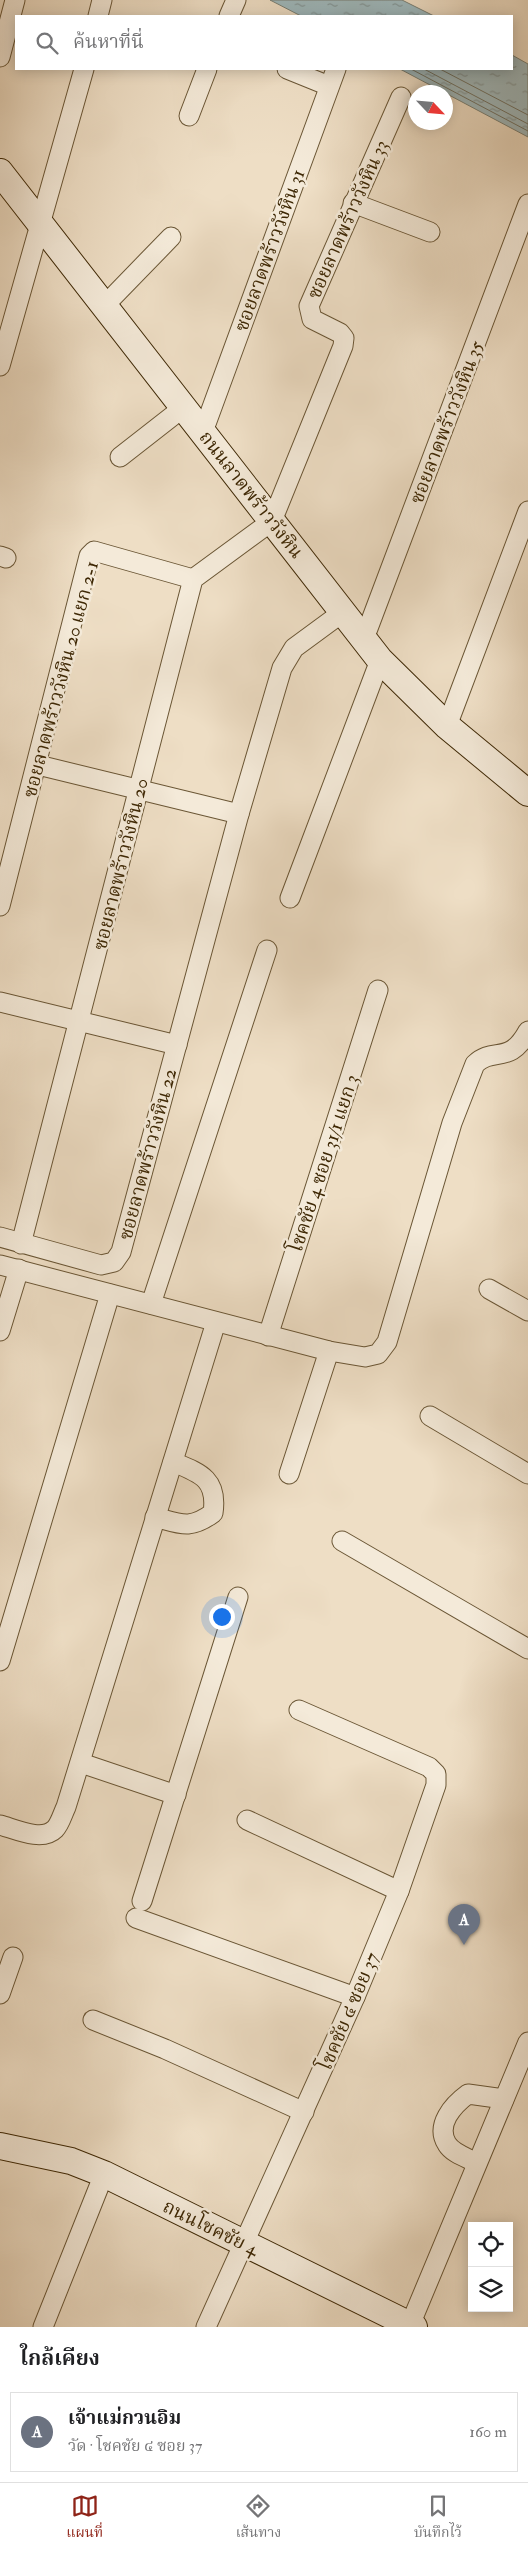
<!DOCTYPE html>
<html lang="th">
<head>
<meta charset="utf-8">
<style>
	body { margin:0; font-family:"IM FELL Double Pica","Noto Serif Thai",serif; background:#f2f2f2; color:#202124 }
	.controls { position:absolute; right:15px; bottom:15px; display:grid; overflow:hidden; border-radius:0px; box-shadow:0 2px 12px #0003 }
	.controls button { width:45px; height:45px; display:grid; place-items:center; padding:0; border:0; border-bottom:1px solid #e0e0e0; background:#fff; color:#202124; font:25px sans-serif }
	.compass { position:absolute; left:408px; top:85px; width:45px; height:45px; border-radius:50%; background:#fff; box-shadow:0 2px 12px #0003; rotate:116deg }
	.you { position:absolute; left:221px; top:1616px; width:18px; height:18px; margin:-12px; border:4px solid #fff; border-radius:50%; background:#1a73e8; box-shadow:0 0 0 8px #1a73e833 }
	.badge { display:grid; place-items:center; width:32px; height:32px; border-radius:50%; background:#8f2418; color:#fff; font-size:16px; font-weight:700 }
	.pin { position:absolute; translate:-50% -41px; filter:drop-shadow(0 1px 2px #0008) }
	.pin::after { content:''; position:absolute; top:26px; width:18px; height:15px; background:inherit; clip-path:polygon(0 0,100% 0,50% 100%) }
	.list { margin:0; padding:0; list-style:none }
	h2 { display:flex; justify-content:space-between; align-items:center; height:65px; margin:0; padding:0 20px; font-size:21px }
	h2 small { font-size:16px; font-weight:400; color:#757577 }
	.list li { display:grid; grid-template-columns:32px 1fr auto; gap:15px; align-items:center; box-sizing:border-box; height:80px; margin:0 10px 10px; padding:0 10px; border:1px solid #e0e0e0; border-radius:0px }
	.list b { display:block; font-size:19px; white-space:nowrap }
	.list p { margin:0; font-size:16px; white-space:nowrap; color:#757577 }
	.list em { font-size:16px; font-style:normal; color:#757577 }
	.icon { flex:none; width:28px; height:28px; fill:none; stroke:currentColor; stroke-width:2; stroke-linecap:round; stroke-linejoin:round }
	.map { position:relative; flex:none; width:528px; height:2327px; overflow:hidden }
	.search { position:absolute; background:#fff; box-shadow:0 2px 12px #0003; left:15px; right:15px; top:15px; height:55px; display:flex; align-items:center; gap:12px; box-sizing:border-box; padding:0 18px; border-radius:0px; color:#757577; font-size:19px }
	.sheet { height:155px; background:#fff }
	nav { display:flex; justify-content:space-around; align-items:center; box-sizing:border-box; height:70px; border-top:1px solid #e0e0e0; background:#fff; font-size:14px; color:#757577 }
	nav a { display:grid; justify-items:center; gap:2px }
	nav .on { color:#8f2418 }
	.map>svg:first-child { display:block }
	.water { fill:url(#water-ripples); stroke:#787f74 }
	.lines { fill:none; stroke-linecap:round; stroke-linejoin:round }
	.shore { stroke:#6e7062; stroke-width:1 }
	.street-casing { stroke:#6a5635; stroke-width:21 }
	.secondary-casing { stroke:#3e2805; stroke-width:28 }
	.street { stroke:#f4ead9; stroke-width:19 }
	.secondary { stroke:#f4ead9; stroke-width:26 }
	.labels { text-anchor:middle; stroke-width:5; stroke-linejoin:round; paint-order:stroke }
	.street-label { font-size:19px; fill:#3e2805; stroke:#f4ead9 }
</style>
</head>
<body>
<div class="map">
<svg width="528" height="2327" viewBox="0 0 528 2327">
	<defs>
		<pattern id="water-ripples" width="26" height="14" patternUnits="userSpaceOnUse" patternTransform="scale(1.25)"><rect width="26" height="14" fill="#9eb9be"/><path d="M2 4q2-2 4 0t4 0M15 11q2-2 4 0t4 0" fill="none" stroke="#829698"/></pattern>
	</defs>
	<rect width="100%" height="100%" fill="#eedec5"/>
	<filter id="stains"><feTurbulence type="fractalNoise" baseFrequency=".004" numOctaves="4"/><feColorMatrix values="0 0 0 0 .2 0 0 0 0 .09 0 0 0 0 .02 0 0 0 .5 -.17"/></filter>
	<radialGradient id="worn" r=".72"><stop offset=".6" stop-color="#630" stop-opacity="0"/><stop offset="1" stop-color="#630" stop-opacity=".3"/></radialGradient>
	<!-- water -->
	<g class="water">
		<path d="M270,0H402L434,16H301Z"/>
		<path d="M512,55L528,64V137L400,69H512Z"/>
	</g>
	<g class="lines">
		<!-- shore -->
		<g class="shore">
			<path d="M411,69L528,131"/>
			<path d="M424,69L528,124"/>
			<path d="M440,69L528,115"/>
		</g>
		<!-- street casing -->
		<g class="street-casing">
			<g id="street">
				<path d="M98,16L102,0"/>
				<path d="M229,16L236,0"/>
				<path d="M0,57L15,0"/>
				<path d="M287,69L329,86"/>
				<path d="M189,116L207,69"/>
				<path d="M353,203L430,232"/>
				<path d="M105,305L171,237"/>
				<path d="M0,366L84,69"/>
				<path d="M203,432L336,69"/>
				<path d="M120,457L184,407"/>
				<path d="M0,556L6,558"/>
				<path d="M364,639L528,204"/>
				<path d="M447,726L528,511"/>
				<path d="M38,765L239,814"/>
				<path d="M290,898L380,660"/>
				<path d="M0,906L89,556L94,551L101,553L193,579"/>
				<path d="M0,1002L177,1045"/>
				<path d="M0,1237L101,1265L114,1262L121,1252L239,814L282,668L294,648L343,612"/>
				<path d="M21,1244L193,579L272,521L343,346L344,338L340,333L312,319L309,306L401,97"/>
				<path d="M0,1265L329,1351L365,1357L378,1354L387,1342L452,1123L475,1064C494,1046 509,1066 528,1031"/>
				<path d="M489,1289L528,1311"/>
				<path d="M151,1304L267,950"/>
				<path d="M0,1331L19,1269"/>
				<path d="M268,1336L378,990"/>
				<path d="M430,1416L528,1474"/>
				<path d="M289,1474L329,1351"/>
				<path d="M155,1517C181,1524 190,1530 213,1513C218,1479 200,1473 173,1462"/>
				<path d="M342,1541L528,1649"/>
				<path d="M0,1661L110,1294"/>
				<path d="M81,1763L176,1795"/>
				<path d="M247,1820L399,1891"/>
				<path d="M0,1825C15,1829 42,1842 55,1829C60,1824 63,1813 66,1807L216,1322"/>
				<path d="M142,1901L238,1597"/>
				<path d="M136,1918L355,1997"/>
				<path d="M0,1994L13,1957"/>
				<path d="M93,2020L165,2049L304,2112"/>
				<path d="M477,2163C468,2158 453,2154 447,2144C435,2125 453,2105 468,2094L504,2099"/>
				<path d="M410,2325L528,2042"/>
				<path d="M43,2327L104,2174"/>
				<path d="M206,2327L355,1997L399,1891L436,1785V1774L429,1767L299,1710"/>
			</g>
		</g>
		<!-- secondary casing -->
		<g class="secondary-casing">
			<g id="secondary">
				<path d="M0,172L380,660L447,726L528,793"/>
				<path d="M0,2146L71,2161L104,2174L414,2327"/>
			</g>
		</g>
		<!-- street -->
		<use href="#street" class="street"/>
		<!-- secondary -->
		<use href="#secondary" class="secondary"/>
	</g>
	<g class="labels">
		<!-- street labels -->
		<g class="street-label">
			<text transform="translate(347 219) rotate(-66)" y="7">ซอยลาดพร้าววังหิน 33</text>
			<text transform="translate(269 250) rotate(-70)" y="7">ซอยลาดพร้าววังหิน 31</text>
			<text transform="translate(446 422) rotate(-69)" y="7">ซอยลาดพร้าววังหิน 35</text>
			<text transform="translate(252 494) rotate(52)" y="7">ถนนลาดพร้าววังหิน</text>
			<text transform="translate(60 679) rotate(-75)" y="7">ซอยลาดพร้าววังหิน 20 แยก 2-1</text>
			<text transform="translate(120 864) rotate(-76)" y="7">ซอยลาดพร้าววังหิน 20</text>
			<text transform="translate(147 1154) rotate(-75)" y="7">ซอยลาดพร้าววังหิน 22</text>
			<text transform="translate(323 1163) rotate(-72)" y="7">โชคชัย 4 ซอย 31/1 แยก 3</text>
			<text transform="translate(348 2011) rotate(-67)" y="7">โชคชัย ๔ ซอย 37</text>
			<text transform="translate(211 2227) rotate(26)" y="7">ถนนโชคชัย 4</text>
		</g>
	</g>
	<rect width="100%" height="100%" filter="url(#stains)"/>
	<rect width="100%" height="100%" fill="url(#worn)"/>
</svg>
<div class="controls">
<button><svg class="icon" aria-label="locate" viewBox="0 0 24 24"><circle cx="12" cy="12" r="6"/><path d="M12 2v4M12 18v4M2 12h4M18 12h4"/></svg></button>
<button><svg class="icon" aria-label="layers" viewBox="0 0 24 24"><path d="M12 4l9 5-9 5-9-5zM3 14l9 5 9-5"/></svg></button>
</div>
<svg class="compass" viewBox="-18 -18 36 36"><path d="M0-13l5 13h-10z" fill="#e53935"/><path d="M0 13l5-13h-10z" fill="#757577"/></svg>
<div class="you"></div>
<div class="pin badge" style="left:464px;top:1945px;background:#6b7280">A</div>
<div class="search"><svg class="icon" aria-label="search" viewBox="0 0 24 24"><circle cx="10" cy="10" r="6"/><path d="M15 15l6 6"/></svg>ค้นหาที่นี่</div>
</div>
<section class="sheet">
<h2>ใกล้เคียง<small></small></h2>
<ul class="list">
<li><span class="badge" style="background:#6b7280">A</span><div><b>เจ้าแม่กวนอิม</b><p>วัด · โชคชัย ๔ ซอย 37</p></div><em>160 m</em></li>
</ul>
</section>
<nav>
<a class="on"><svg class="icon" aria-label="map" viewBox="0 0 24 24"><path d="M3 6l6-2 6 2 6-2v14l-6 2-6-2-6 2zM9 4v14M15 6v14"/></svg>แผนที่</a>
<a><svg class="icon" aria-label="directions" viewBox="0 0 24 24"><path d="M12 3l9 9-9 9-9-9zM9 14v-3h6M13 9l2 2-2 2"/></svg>เส้นทาง</a>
<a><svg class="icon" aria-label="saved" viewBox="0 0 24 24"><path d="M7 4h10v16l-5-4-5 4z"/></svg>บันทึกไว้</a>
</nav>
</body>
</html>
